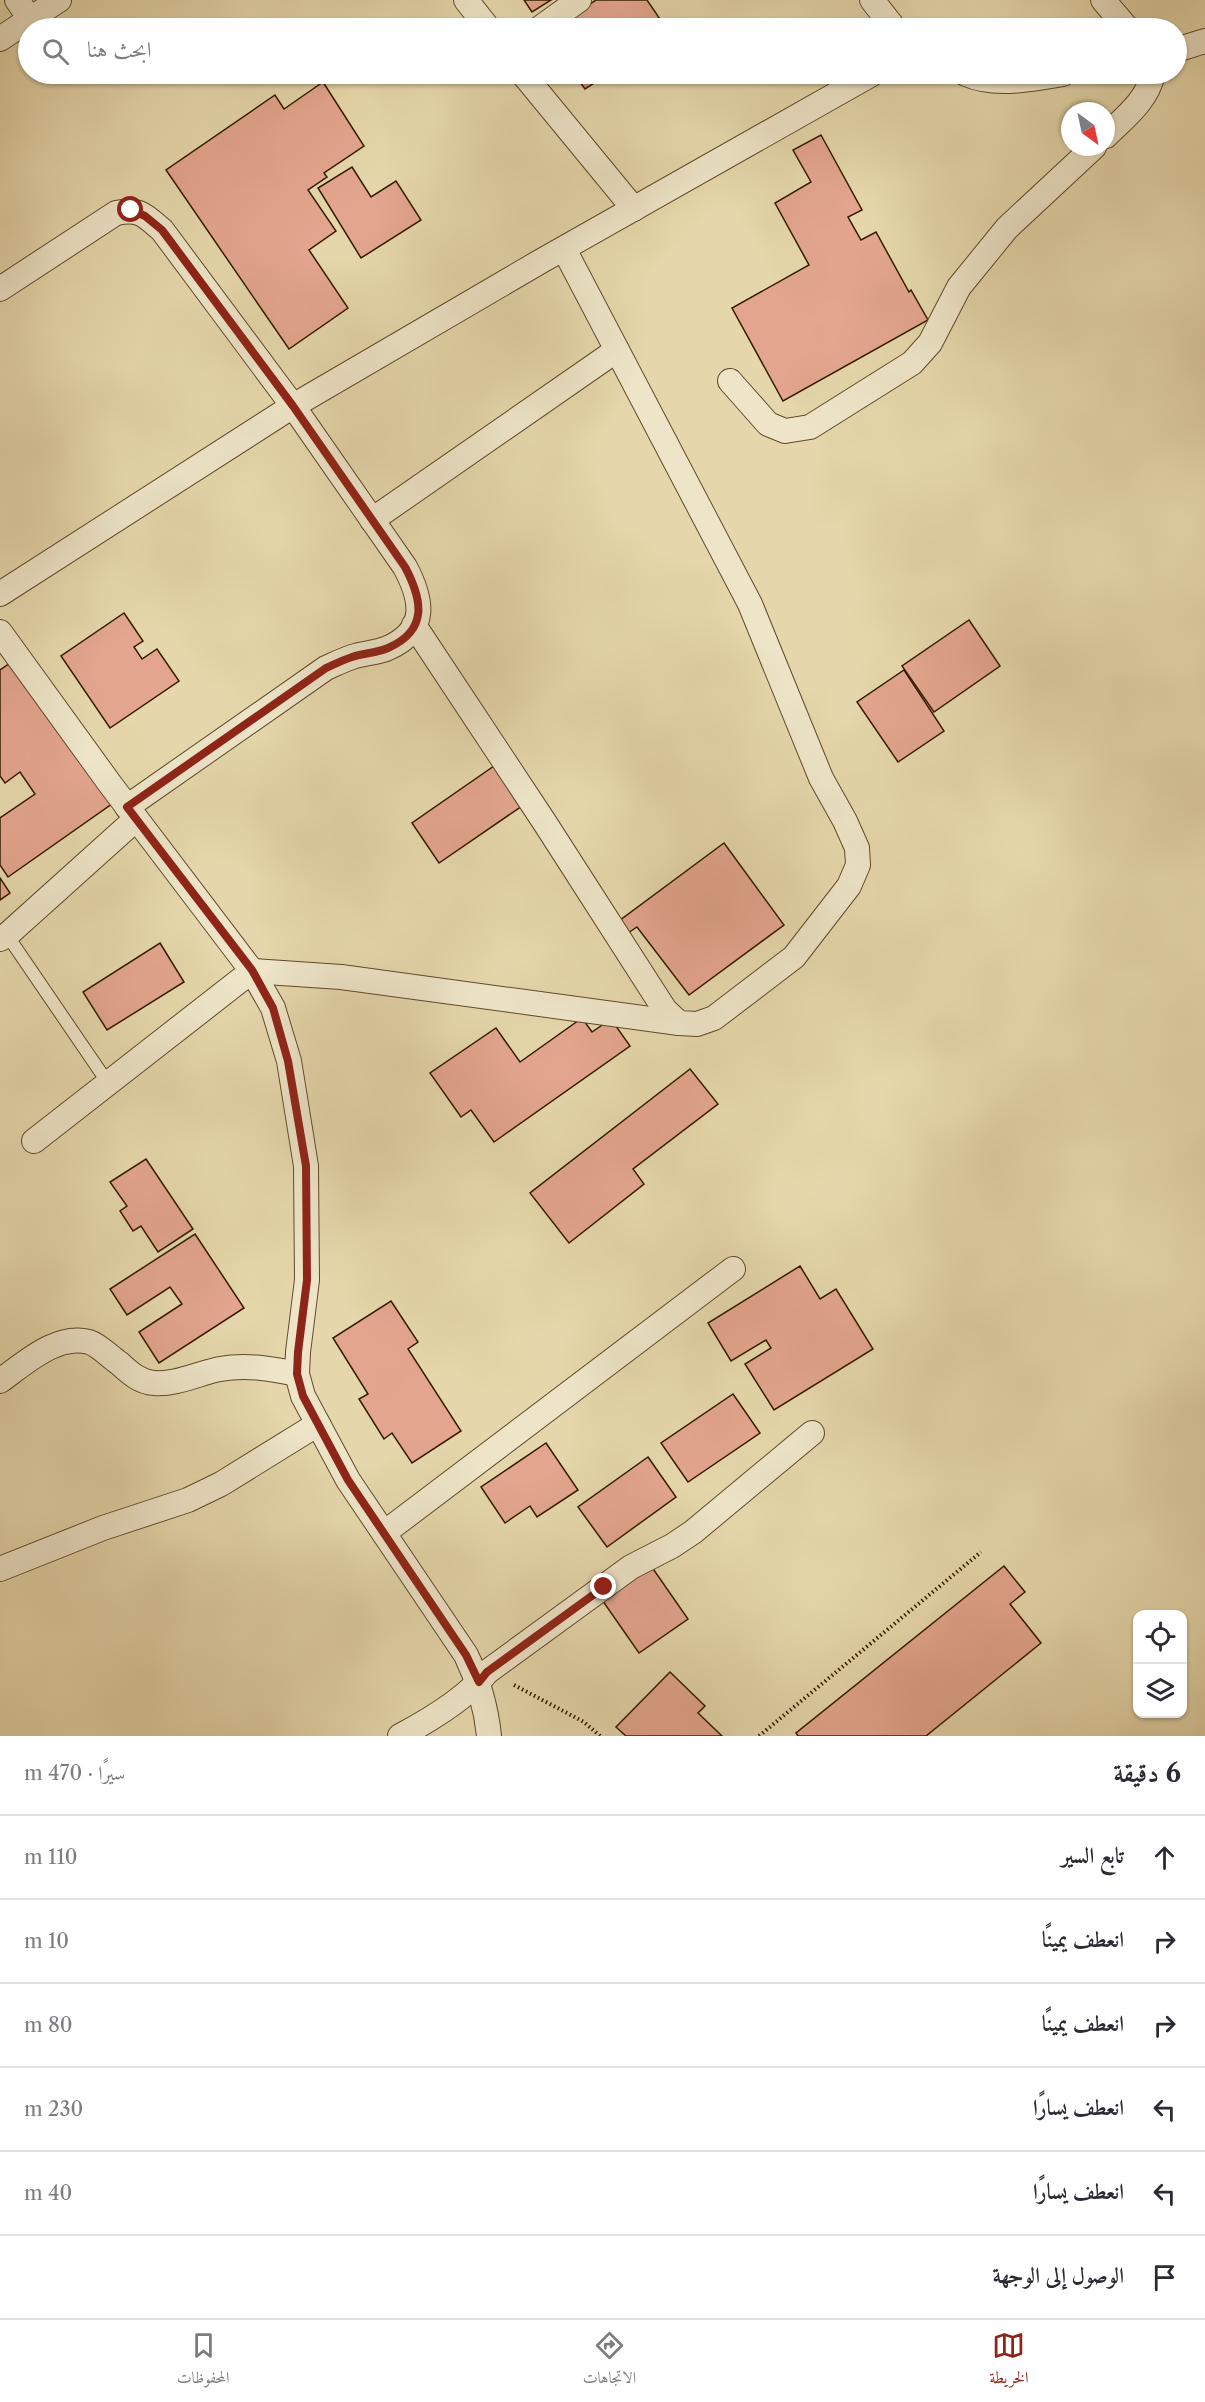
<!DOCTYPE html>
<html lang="ar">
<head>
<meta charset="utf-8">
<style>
	body { margin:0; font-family:"Libre Caslon Text",Amiri,serif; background:#f2f2f3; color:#2b2b33; direction:rtl }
	.controls { position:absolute; right:18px; bottom:18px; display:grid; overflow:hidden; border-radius:12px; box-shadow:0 2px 4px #0004 }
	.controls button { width:54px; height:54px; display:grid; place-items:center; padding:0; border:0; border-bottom:2px solid #e1e1e2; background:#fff; color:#2b2b33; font:30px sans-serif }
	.compass { position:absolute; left:1061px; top:102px; width:54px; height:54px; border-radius:50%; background:#fff; box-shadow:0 2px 4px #0004; rotate:147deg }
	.stop { position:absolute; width:18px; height:18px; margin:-14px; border:4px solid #8f2418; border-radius:50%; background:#fff }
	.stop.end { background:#8f2418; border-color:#fff; box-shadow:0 2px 6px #0008 }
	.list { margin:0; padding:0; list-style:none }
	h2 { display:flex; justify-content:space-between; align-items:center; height:78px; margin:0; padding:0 24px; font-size:26px }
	h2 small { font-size:20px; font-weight:400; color:#7c7c81 }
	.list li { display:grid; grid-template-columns:39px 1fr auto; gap:18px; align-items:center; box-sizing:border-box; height:84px; padding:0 24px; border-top:2px solid #e1e1e2 }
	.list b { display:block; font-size:22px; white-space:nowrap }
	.list em { font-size:20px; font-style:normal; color:#7c7c81 }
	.icon { flex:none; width:33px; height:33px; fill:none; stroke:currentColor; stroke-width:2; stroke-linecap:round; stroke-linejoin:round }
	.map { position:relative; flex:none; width:1205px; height:1736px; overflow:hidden; direction:ltr }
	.search { position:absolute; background:#fff; box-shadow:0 2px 4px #0004; left:18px; right:18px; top:18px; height:66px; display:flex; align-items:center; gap:15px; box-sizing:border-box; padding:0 21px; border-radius:33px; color:#7c7c81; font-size:22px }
	.sheet { height:582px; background:#fff }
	nav { display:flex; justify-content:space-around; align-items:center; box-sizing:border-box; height:84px; border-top:2px solid #e1e1e2; background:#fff; font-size:16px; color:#7c7c81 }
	nav a { display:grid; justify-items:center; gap:3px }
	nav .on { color:#8f2418 }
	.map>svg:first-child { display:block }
	.building { fill:#e3a58e; stroke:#341a01; stroke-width:1.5 }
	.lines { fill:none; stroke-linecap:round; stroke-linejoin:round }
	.lane-casing { stroke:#60492c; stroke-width:14 }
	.street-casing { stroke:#60492c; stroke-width:26 }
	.path { stroke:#341a01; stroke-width:4; stroke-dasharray:1.5 3; stroke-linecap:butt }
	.lane { stroke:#eee5c8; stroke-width:12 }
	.street { stroke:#eee5c8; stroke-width:24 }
	.route { stroke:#8f2418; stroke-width:8 }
</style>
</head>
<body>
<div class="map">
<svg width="1205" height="1736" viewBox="0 0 1205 1736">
	<rect width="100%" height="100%" fill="#e5d7ab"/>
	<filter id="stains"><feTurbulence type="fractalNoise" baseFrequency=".00333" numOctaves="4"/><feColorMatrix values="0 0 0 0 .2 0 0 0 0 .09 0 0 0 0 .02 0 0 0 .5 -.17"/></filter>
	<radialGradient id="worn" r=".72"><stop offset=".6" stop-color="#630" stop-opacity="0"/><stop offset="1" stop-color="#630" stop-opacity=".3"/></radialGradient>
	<!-- building -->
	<g class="building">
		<path d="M524,0H551L532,12Z"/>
		<path d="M596,0H647L666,28H553Z"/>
		<path d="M574,74H608L585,89Z"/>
		<path d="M323,82L364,146L324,173L327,177L308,190L336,231L309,250L348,308L289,349L166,170L275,95L284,109Z"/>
		<path d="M821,135L862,210L848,217L861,240L876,232L909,292L911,290L928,320L783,401L732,308L809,265L775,203L811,182L793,150Z"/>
		<path d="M352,167L371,197L396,181L421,220L361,258L318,188Z"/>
		<path d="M124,613L143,641L134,647L142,659L157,649L179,681L110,728L61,656Z"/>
		<path d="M969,620L1000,666L934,712L902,666Z"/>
		<path d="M16,659L116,801L8,877L0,865V818L35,794L20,772L5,783L0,776V670Z"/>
		<path d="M904,670L944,731L898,762L857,702Z"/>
		<path d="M494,766L522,806L439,863L412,823Z"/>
		<path d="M724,843L784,925L689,995L637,927L628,933L619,921Z"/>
		<path d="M0,878L10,893L0,900Z"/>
		<path d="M160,943L184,982L107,1030L83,992Z"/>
		<path d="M582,1018L592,1032L611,1019L630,1046L494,1142L471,1110L461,1117L430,1073L496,1028L520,1062Z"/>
		<path d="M690,1069L718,1104L633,1169L644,1184L569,1243L530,1193Z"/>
		<path d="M146,1159L193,1229L158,1252L141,1226L133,1231L120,1211L127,1206L110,1182Z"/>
		<path d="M195,1234L244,1308L159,1363L139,1332L182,1304L170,1287L127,1315L110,1289Z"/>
		<path d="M800,1266L820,1299L836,1289L873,1349L774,1410L745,1364L771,1348L766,1340L731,1361L708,1323Z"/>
		<path d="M391,1301L418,1342L408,1349L461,1431L412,1463L392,1433L384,1439L359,1399L368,1394L333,1338Z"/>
		<path d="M733,1394L760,1433L688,1482L661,1443Z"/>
		<path d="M546,1443L578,1490L537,1517L530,1506L505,1523L481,1487Z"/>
		<path d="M648,1457L676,1497L607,1547L578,1507Z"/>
		<path d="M649,1563L688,1619L639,1653L600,1597Z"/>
		<path d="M1004,1566L1025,1592L1010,1604L1041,1643L926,1736H798L796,1733Z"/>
		<path d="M670,1672L705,1706L698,1713L722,1736H626L616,1727Z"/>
	</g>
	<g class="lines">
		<!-- lane casing -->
		<g class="lane-casing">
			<path id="lane" d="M7,935L108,1083"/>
		</g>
		<!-- street casing -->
		<g class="street-casing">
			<g id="street">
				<path d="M17,0L30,19"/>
				<path d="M466,0L488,28"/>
				<path d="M872,0L894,28"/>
				<path d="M1103,0L1127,28"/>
				<path d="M540,28L579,0"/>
				<path d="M0,39L59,0"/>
				<path d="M1176,50L1205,41"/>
				<path d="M523,74L634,209"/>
				<path d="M966,74C995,87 1033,79 1063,74"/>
				<path d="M1106,136C1125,117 1147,101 1153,74"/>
				<path d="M0,289L116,213C140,208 144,215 162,230L293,406L405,567C422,599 429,630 388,648C377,653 364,653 352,657C343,660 335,664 326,668L127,807"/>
				<path d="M730,381L768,424L785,431L810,427L912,363L930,343L959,287L1007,228L1094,147"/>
				<path d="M372,520L617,350"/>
				<path d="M0,594L293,406L543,260L872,74"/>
				<path d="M414,625L545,823L665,1010L679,1023L697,1024L714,1018L794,957L849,886L858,865L857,848L845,821L821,778L750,604L564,249"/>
				<path d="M0,632L110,784L252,971L273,1008L289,1061L306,1166L307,1280L298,1352L297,1374L303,1396L348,1480L466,1655C479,1682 486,1706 489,1736"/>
				<path d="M0,939L7,935L136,819"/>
				<path d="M34,1141L252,971L341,977L679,1023"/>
				<path d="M0,1381C24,1364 57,1333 89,1342C99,1345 110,1357 119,1363C129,1372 139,1382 154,1383C176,1385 199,1373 220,1369C247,1364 272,1369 297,1374"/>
				<path d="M384,1533L733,1269"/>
				<path d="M0,1569L103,1528L188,1500L221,1484L318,1424"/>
				<path d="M400,1736C428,1721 468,1697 487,1672L631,1567L672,1546L693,1532L812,1433"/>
			</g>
		</g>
		<!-- path -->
		<g class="path">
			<path d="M514,1685L584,1722L600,1736"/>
			<path d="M759,1736L981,1552"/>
		</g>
		<!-- lane -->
		<use href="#lane" class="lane"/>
		<!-- street -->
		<use href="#street" class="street"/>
	</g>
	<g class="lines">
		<!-- route -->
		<path class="route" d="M131,210L145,216L162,230L293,406L405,567C422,599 429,630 388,648C377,653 363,653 352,657C343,660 335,664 326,668L127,807L252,970L273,1008L288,1061L306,1166L307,1280L298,1352L297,1374L303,1396L348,1480L466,1655L479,1682L487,1672L604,1587"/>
	</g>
	<rect width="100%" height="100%" filter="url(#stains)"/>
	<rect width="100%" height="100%" fill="url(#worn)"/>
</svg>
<div class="controls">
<button><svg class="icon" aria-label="locate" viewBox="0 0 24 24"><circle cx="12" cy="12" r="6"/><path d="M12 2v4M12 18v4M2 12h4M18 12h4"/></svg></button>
<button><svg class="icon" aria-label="layers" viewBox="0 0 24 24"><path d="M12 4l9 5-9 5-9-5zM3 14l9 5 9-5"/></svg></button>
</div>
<svg class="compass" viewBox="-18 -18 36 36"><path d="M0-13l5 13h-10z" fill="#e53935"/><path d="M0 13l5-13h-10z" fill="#7c7c81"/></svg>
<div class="stop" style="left:131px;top:210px"></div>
<div class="stop end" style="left:604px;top:1587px"></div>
<div class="search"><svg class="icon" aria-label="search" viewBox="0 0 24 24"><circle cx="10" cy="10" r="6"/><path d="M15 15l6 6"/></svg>ابحث هنا</div>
</div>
<section class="sheet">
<h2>6 دقيقة<small>سيرًا · 470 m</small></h2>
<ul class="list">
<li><svg class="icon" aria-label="ahead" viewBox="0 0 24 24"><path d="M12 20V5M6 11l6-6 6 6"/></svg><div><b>تابع السير</b></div><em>110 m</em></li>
<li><svg class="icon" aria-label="right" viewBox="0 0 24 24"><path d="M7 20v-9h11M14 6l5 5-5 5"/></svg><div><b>انعطف يمينًا</b></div><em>10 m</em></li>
<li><svg class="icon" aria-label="right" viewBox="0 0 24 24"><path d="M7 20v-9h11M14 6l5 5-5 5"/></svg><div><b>انعطف يمينًا</b></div><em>80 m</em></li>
<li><svg class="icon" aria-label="left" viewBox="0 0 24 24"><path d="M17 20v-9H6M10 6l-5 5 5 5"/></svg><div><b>انعطف يسارًا</b></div><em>230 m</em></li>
<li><svg class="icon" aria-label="left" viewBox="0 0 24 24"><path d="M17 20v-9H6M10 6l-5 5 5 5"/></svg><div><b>انعطف يسارًا</b></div><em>40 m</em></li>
<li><svg class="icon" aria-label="arrive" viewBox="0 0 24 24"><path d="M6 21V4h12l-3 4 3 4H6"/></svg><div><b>الوصول إلى الوجهة</b></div></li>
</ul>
</section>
<nav>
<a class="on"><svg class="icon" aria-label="map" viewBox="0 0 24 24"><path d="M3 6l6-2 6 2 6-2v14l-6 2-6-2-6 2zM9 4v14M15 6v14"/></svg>الخريطة</a>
<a><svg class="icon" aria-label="directions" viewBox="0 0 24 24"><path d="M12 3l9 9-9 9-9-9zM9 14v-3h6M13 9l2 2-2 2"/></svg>الاتجاهات</a>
<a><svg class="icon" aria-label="saved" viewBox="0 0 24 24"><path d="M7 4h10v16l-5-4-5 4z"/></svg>المحفوظات</a>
</nav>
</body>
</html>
